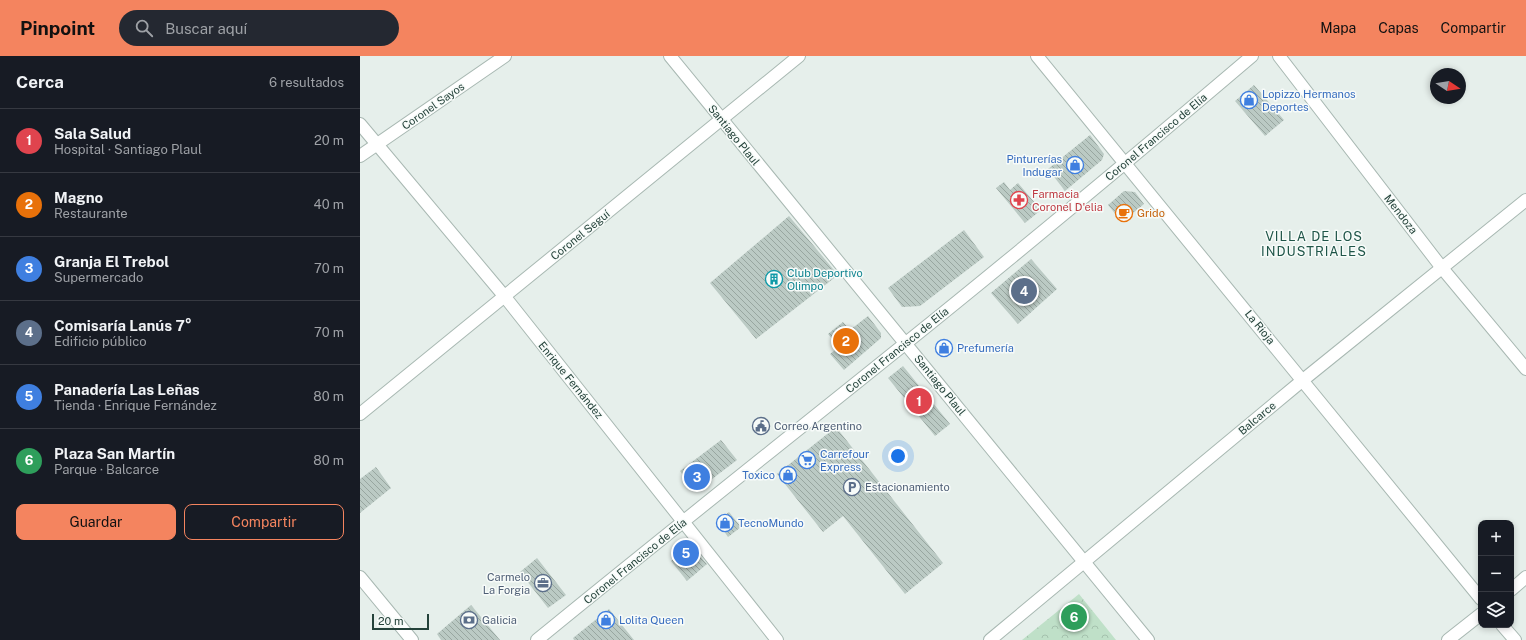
<!DOCTYPE html>
<html lang="es">
<head>
<meta charset="utf-8">
<style>
	body { margin:0; font-family:"Public Sans",sans-serif; background:#242831; color:#f1f3f6 }
	.controls { position:absolute; right:12px; bottom:12px; display:grid; overflow:hidden; border-radius:8px; box-shadow:0 2px 6px #0003 }
	.controls button { width:36px; height:36px; display:grid; place-items:center; padding:0; border:0; border-bottom:1px solid #363941; background:#171b24; color:#f1f3f6; font:20px sans-serif }
	.compass { position:absolute; left:1070px; top:12px; width:36px; height:36px; border-radius:50%; background:#171b24; box-shadow:0 2px 6px #0003; rotate:102deg }
	.scale { position:absolute; left:12px; bottom:10px; width:57px; box-sizing:border-box; padding-left:4px; border:2px solid #24423a; border-top:0; font-size:11px; line-height:14px; white-space:nowrap; color:#24423a; -webkit-text-stroke:3px #f7fbf9; paint-order:stroke }
	.you { position:absolute; left:538px; top:400px; width:14px; height:14px; margin:-10px; border:3px solid #fff; border-radius:50%; background:#1a73e8; box-shadow:0 0 0 6px #1a73e833 }
	.badge { display:grid; place-items:center; width:26px; height:26px; border-radius:50%; background:#f4845f; color:#fff; font-size:13px; font-weight:700 }
	.pin { position:absolute; translate:-50% -50%; border:2px solid #fff; box-shadow:0 1px 4px #0006 }
	.list { margin:0; padding:0; list-style:none }
	h2 { display:flex; justify-content:space-between; align-items:center; height:52px; margin:0; padding:0 16px; font-size:17px }
	h2 small { font-size:13px; font-weight:400; color:#9ea1a6 }
	.list li { display:grid; grid-template-columns:26px 1fr auto; gap:12px; align-items:center; box-sizing:border-box; height:64px; padding:0 16px; border-top:1px solid #363941 }
	.list b { display:block; font-size:15px; white-space:nowrap }
	.list p { margin:0; font-size:13px; white-space:nowrap; color:#9ea1a6 }
	.list em { font-size:13px; font-style:normal; color:#9ea1a6 }
	.actions { display:flex; gap:8px; padding:12px 16px }
	.actions a { flex:1; padding:9px 0; border:1px solid #f4845f; border-radius:8px; text-align:center; font-size:14px; color:#f4845f }
	.actions .main { background:#f4845f; color:#111 }
	.icon { flex:none; width:22px; height:22px; fill:none; stroke:currentColor; stroke-width:2; stroke-linecap:round; stroke-linejoin:round }
	.map { position:relative; flex:none; width:1166px; height:584px; overflow:hidden }
	header { display:flex; align-items:center; gap:24px; box-sizing:border-box; height:56px; padding:0 20px; background:#f4845f; color:#111 }
	header strong { font-size:19px }
	nav { display:flex; gap:22px; margin-inline-start:auto; font-size:14px }
	.search { width:280px; height:36px; background:#242831; display:flex; align-items:center; gap:10px; box-sizing:border-box; padding:0 14px; border-radius:22px; color:#9ea1a6; font-size:15px }
	main { display:flex }
	aside { flex:1; background:#171b24 }
	.map>svg:first-child { display:block }
	.forest { fill:url(#forest-crowns) }
	.building { fill:url(#building-back-hatch) }
	.lines { fill:none; stroke-linecap:round; stroke-linejoin:round }
	.minor-casing { stroke:#a8b8b2; stroke-width:14 }
	.minor { stroke:#fff; stroke-width:12 }
	.labels { text-anchor:middle; stroke-width:3; stroke-linejoin:round; paint-order:stroke }
	.shop-label { font-size:11px; fill:#366cbe; stroke:#f7fbf9; text-anchor:start }
	.street-label { font-size:11px; fill:#24423a; stroke:#f7fbf9 }
	.health-label { font-size:11px; fill:#be3a42; stroke:#f7fbf9; text-anchor:start }
	.food-label { font-size:11px; fill:#c56008; stroke:#f7fbf9; text-anchor:start }
	.culture-label { font-size:11px; fill:#0d838f; stroke:#f7fbf9; text-anchor:start }
	.service-label { font-size:11px; fill:#4e5e75; stroke:#f7fbf9; text-anchor:start }
	.quarter-label { font-size:13px; letter-spacing:1px; fill:#1f5548; stroke:#f7fbf9 }
</style>
</head>
<body>
<header>
<strong>Pinpoint</strong>
<div class="search"><svg class="icon" aria-label="search" viewBox="0 0 24 24"><circle cx="10" cy="10" r="6"/><path d="M15 15l6 6"/></svg>Buscar aquí</div>
<nav><a>Mapa</a><a>Capas</a><a>Compartir</a></nav>
</header>
<main>
<aside>
<h2>Cerca<small>6 resultados</small></h2>
<ul class="list">
<li><span class="badge" style="background:#e0444e">1</span><div><b>Sala Salud</b><p>Hospital · Santiago Plaul</p></div><em>20 m</em></li>
<li><span class="badge" style="background:#e8710a">2</span><div><b>Magno</b><p>Restaurante</p></div><em>40 m</em></li>
<li><span class="badge" style="background:#3f7fe0">3</span><div><b>Granja El Trebol</b><p>Supermercado</p></div><em>70 m</em></li>
<li><span class="badge" style="background:#5c6f8a">4</span><div><b>Comisaría Lanús 7°</b><p>Edificio público</p></div><em>70 m</em></li>
<li><span class="badge" style="background:#3f7fe0">5</span><div><b>Panadería Las Leñas</b><p>Tienda · Enrique Fernández</p></div><em>80 m</em></li>
<li><span class="badge" style="background:#2e9e5b">6</span><div><b>Plaza San Martín</b><p>Parque · Balcarce</p></div><em>80 m</em></li>
</ul>
<div class="actions"><a class="main">Guardar</a><a>Compartir</a></div>
</aside>
<div class="map">
<svg width="1166" height="584" viewBox="0 0 1166 584">
	<defs>
		<pattern id="forest-crowns" width="20" height="18" patternUnits="userSpaceOnUse"><rect width="20" height="18" fill="#bfe0c8"/><path d="M2 6a3 3 0 1 1 6 0M12 15a3 3 0 1 1 6 0" fill="none" stroke="#a4c1ad"/></pattern>
		<pattern id="building-back-hatch" width="6" height="6" patternUnits="userSpaceOnUse"><rect width="6" height="6" fill="#bbcac4"/><path d="M-1 5l2 2M0 0l6 6M5-1l2 2" fill="none" stroke="#98a6a0"/></pattern>
	</defs>
	<rect width="100%" height="100%" fill="#e6efeb"/>
	<!-- forest -->
	<path class="forest" d="M719,538L756,584H662Z"/>
	<!-- building -->
	<g class="building">
		<path d="M894,29L924,64L905,80L875,45Z"/>
		<path d="M730,79L744,98L742,104L705,135L688,113Z"/>
		<path d="M644,126L650,134L658,127L681,154L665,167L636,132Z"/>
		<path d="M764,135L775,136L784,148L762,166L748,149Z"/>
		<path d="M429,160L478,219L396,283L350,227Z"/>
		<path d="M604,174L624,201L560,250L542,251L528,232Z"/>
		<path d="M671,203L697,233L658,268L631,237Z"/>
		<path d="M508,260L521,277V282L484,314L470,298L479,291L468,278L483,266L490,274Z"/>
		<path d="M543,310L590,368L575,380L528,322Z"/>
		<path d="M476,371L583,507L545,538L483,460L463,476L417,418Z"/>
		<path d="M361,384L377,404L339,433L332,431L320,415Z"/>
		<path d="M16,411L31,432L0,457V423Z"/>
		<path d="M369,456L381,471L368,481L359,468V464Z"/>
		<path d="M327,492L335,494L347,508L327,525L311,505Z"/>
		<path d="M177,502L206,539L188,552L160,516Z"/>
		<path d="M111,549L140,584H81L77,578Z"/>
		<path d="M249,553L274,584H214L213,582Z"/>
	</g>
	<g class="lines">
		<!-- minor casing -->
		<g class="minor-casing">
			<g id="minor">
				<path d="M310,0L788,584"/>
				<path d="M677,0L1121,543"/>
				<path d="M919,0L1082,212L1166,313"/>
				<path d="M0,68L145,241L417,584"/>
				<path d="M0,100L145,0"/>
				<path d="M0,358L439,0"/>
				<path d="M0,521L52,584"/>
				<path d="M1151,534L1166,521"/>
				<path d="M1142,569L1155,584"/>
				<path d="M177,584C299,484 423,386 546,287C663,193 778,97 892,0"/>
				<path d="M630,584L943,324L1166,144"/>
				<path d="M1088,584L1121,558"/>
			</g>
		</g>
		<!-- minor -->
		<use href="#minor" class="minor"/>
	</g>
	<!-- icons -->
	<defs>
		<g id="shop-ring" transform="scale(0.9)"><circle r="9.5" fill="#f7fbf9" stroke="#3f7fe0" stroke-width="1.5"/><path d="M-5-2.5h2.3a2.7 3.5 0 0 1 5.4 0H5L5.5 6h-11ZM-1.5-2.5h3a1.5 2.3 0 0 0-3 0Z" fill="#3f7fe0"/></g>
		<g id="pharmacy-ring" transform="scale(0.9)"><circle r="9.5" fill="#f7fbf9" stroke="#e0444e" stroke-width="1.5"/><path d="M-2-6h4v4h4v4h-4v4h-4v-4h-4v-4h4Z" fill="#e0444e"/></g>
		<g id="cafe-ring" transform="scale(0.9)"><circle r="9.5" fill="#f7fbf9" stroke="#e8710a" stroke-width="1.5"/><path d="M-5.5-4.5H6V0H3Q3 3.5 0 3.5H-2.5Q-5.5 3.5-5.5 0ZM3-3.2v2h1.7v-2ZM-6 4.5H4V6H-6Z" fill="#e8710a"/></g>
		<g id="building-ring" transform="scale(0.9)"><circle r="9.5" fill="#f7fbf9" stroke="#0f9aa8" stroke-width="1.5"/><path d="M-4-6H4V6H1V3H-1V6H-4ZM-2.5-4.3h1.7v1.8h-1.7ZM.8-4.3h1.7v1.8H.8ZM-2.5-1h1.7V.8h-1.7ZM.8-1h1.7V.8H.8Z" fill="#0f9aa8"/></g>
		<g id="civic-ring" transform="scale(0.9)"><circle r="9.5" fill="#f7fbf9" stroke="#5c6f8a" stroke-width="1.5"/><path d="M-.6-6.5H3V-4.5H.6V-3L4-1V1h2V6H-6V1h2V-1L-.6-3ZM-1.2 2.5V6h2.4V2.5Z" fill="#5c6f8a"/></g>
		<g id="supermarket-ring" transform="scale(0.9)"><circle r="9.5" fill="#f7fbf9" stroke="#3f7fe0" stroke-width="1.5"/><path d="M-6-5.5h2.5l.6 2H6L4.5 2H-2.5L-4.4-4H-6ZM-1.5 3.2a1.3 1.3 0 1 0 .1 0ZM3 3.2a1.3 1.3 0 1 0 .1 0Z" fill="#3f7fe0"/></g>
		<g id="parking-ring" transform="scale(0.9)"><circle r="9.5" fill="#f7fbf9" stroke="#5c6f8a" stroke-width="1.5"/><path d="M-3.5-5.5H1a3.5 3.5 0 0 1 0 7H-1V5.5H-3.5ZM-1-3.4V-.6H.8a1.4 1.4 0 0 0 0-2.8Z" fill="#5c6f8a"/></g>
		<g id="office-ring" transform="scale(0.9)"><circle r="9.5" fill="#f7fbf9" stroke="#5c6f8a" stroke-width="1.5"/><path d="M-6-3h4V-5.5h4V-3h4V5H-6ZM-1-4.5V-3h2v-1.5ZM-6 0V1H6V0Z" fill="#5c6f8a"/></g>
		<g id="bank-ring" transform="scale(0.9)"><circle r="9.5" fill="#f7fbf9" stroke="#5c6f8a" stroke-width="1.5"/><path d="M-6-4H6V4H-6ZM0-2.3a2.3 2.3 0 1 0 0 4.6a2.3 2.3 0 1 0 0-4.6Z" fill="#5c6f8a"/></g>
	</defs>
	<g fill-rule="evenodd">
		<use href="#shop-ring" x="889" y="44"/>
		<use href="#shop-ring" x="715" y="109"/>
		<use href="#pharmacy-ring" x="659" y="144"/>
		<use href="#cafe-ring" x="764" y="157"/>
		<use href="#building-ring" x="414" y="223"/>
		<use href="#shop-ring" x="584" y="292"/>
		<use href="#civic-ring" x="401" y="370"/>
		<use href="#supermarket-ring" x="447" y="404"/>
		<use href="#shop-ring" x="428" y="419"/>
		<use href="#parking-ring" x="492" y="431"/>
		<use href="#shop-ring" x="365" y="467"/>
		<use href="#office-ring" x="183" y="527"/>
		<use href="#bank-ring" x="109" y="564"/>
		<use href="#shop-ring" x="246" y="564"/>
	</g>
	<g class="labels">
		<!-- shop labels -->
		<g class="shop-label">
			<text x="902" y="42">Lopizzo Hermanos<tspan x="902" dy="13">Deportes</tspan></text>
			<text x="702" y="107" text-anchor="end">Pinturerías<tspan x="702" dy="13">Indugar</tspan></text>
			<text x="597" y="296">Prefumería</text>
			<text x="460" y="402">Carrefour<tspan x="460" dy="13">Express</tspan></text>
			<text x="415" y="423" text-anchor="end">Toxico</text>
			<text x="378" y="471">TecnoMundo</text>
			<text x="259" y="568">Lolita Queen</text>
		</g>
		<!-- street labels -->
		<g class="street-label">
			<text transform="translate(73 50) rotate(-35)" y="4">Coronel Sayos</text>
			<text transform="translate(374 79) rotate(51)" y="4">Santiago Plaul</text>
			<text transform="translate(796 81) rotate(-40)" y="4">Coronel Francisco de Elía</text>
			<text transform="translate(1041 158) rotate(52)" y="4">Mendoza</text>
			<text transform="translate(220 179) rotate(-39)" y="4">Coronel Seguí</text>
			<text transform="translate(900 271) rotate(51)" y="4">La Rioja</text>
			<text transform="translate(537 294) rotate(-39)" y="4">Coronel Francisco de Elía</text>
			<text transform="translate(211 324) rotate(51)" y="4">Enrique Fernández</text>
			<text transform="translate(580 329) rotate(51)" y="4">Santiago Plaul</text>
			<text transform="translate(897 362) rotate(-40)" y="4">Balcarce</text>
			<text transform="translate(275 505) rotate(-39)" y="4">Coronel Francisco de Elía</text>
		</g>
		<!-- health labels -->
		<g class="health-label">
			<text x="672" y="142">Farmacia<tspan x="672" dy="13">Coronel D'elia</tspan></text>
		</g>
		<!-- food labels -->
		<g class="food-label">
			<text x="777" y="161">Grido</text>
		</g>
		<!-- culture labels -->
		<g class="culture-label">
			<text x="427" y="221">Club Deportivo<tspan x="427" dy="13">Olimpo</tspan></text>
		</g>
		<!-- service labels -->
		<g class="service-label">
			<text x="414" y="374">Correo Argentino</text>
			<text x="505" y="435">Estacionamiento</text>
			<text x="170" y="525" text-anchor="end">Carmelo<tspan x="170" dy="13">La Forgia</tspan></text>
			<text x="122" y="568">Galicia</text>
		</g>
		<!-- quarter labels -->
		<g class="quarter-label">
			<text x="954" y="185">VILLA DE LOS<tspan x="954" dy="15">INDUSTRIALES</tspan></text>
		</g>
	</g>
</svg>
<div class="controls">
<button>+</button>
<button>−</button>
<button><svg class="icon" aria-label="layers" viewBox="0 0 24 24"><path d="M12 4l9 5-9 5-9-5zM3 14l9 5 9-5"/></svg></button>
</div>
<svg class="compass" viewBox="-18 -18 36 36"><path d="M0-13l5 13h-10z" fill="#e53935"/><path d="M0 13l5-13h-10z" fill="#9ea1a6"/></svg>
<div class="scale">20 m</div>
<div class="you"></div>
<div class="pin badge" style="left:559px;top:345px;background:#e0444e">1</div>
<div class="pin badge" style="left:486px;top:285px;background:#e8710a">2</div>
<div class="pin badge" style="left:337px;top:421px;background:#3f7fe0">3</div>
<div class="pin badge" style="left:664px;top:235px;background:#5c6f8a">4</div>
<div class="pin badge" style="left:326px;top:497px;background:#3f7fe0">5</div>
<div class="pin badge" style="left:714px;top:561px;background:#2e9e5b">6</div>
</div>
</main>
</body>
</html>
